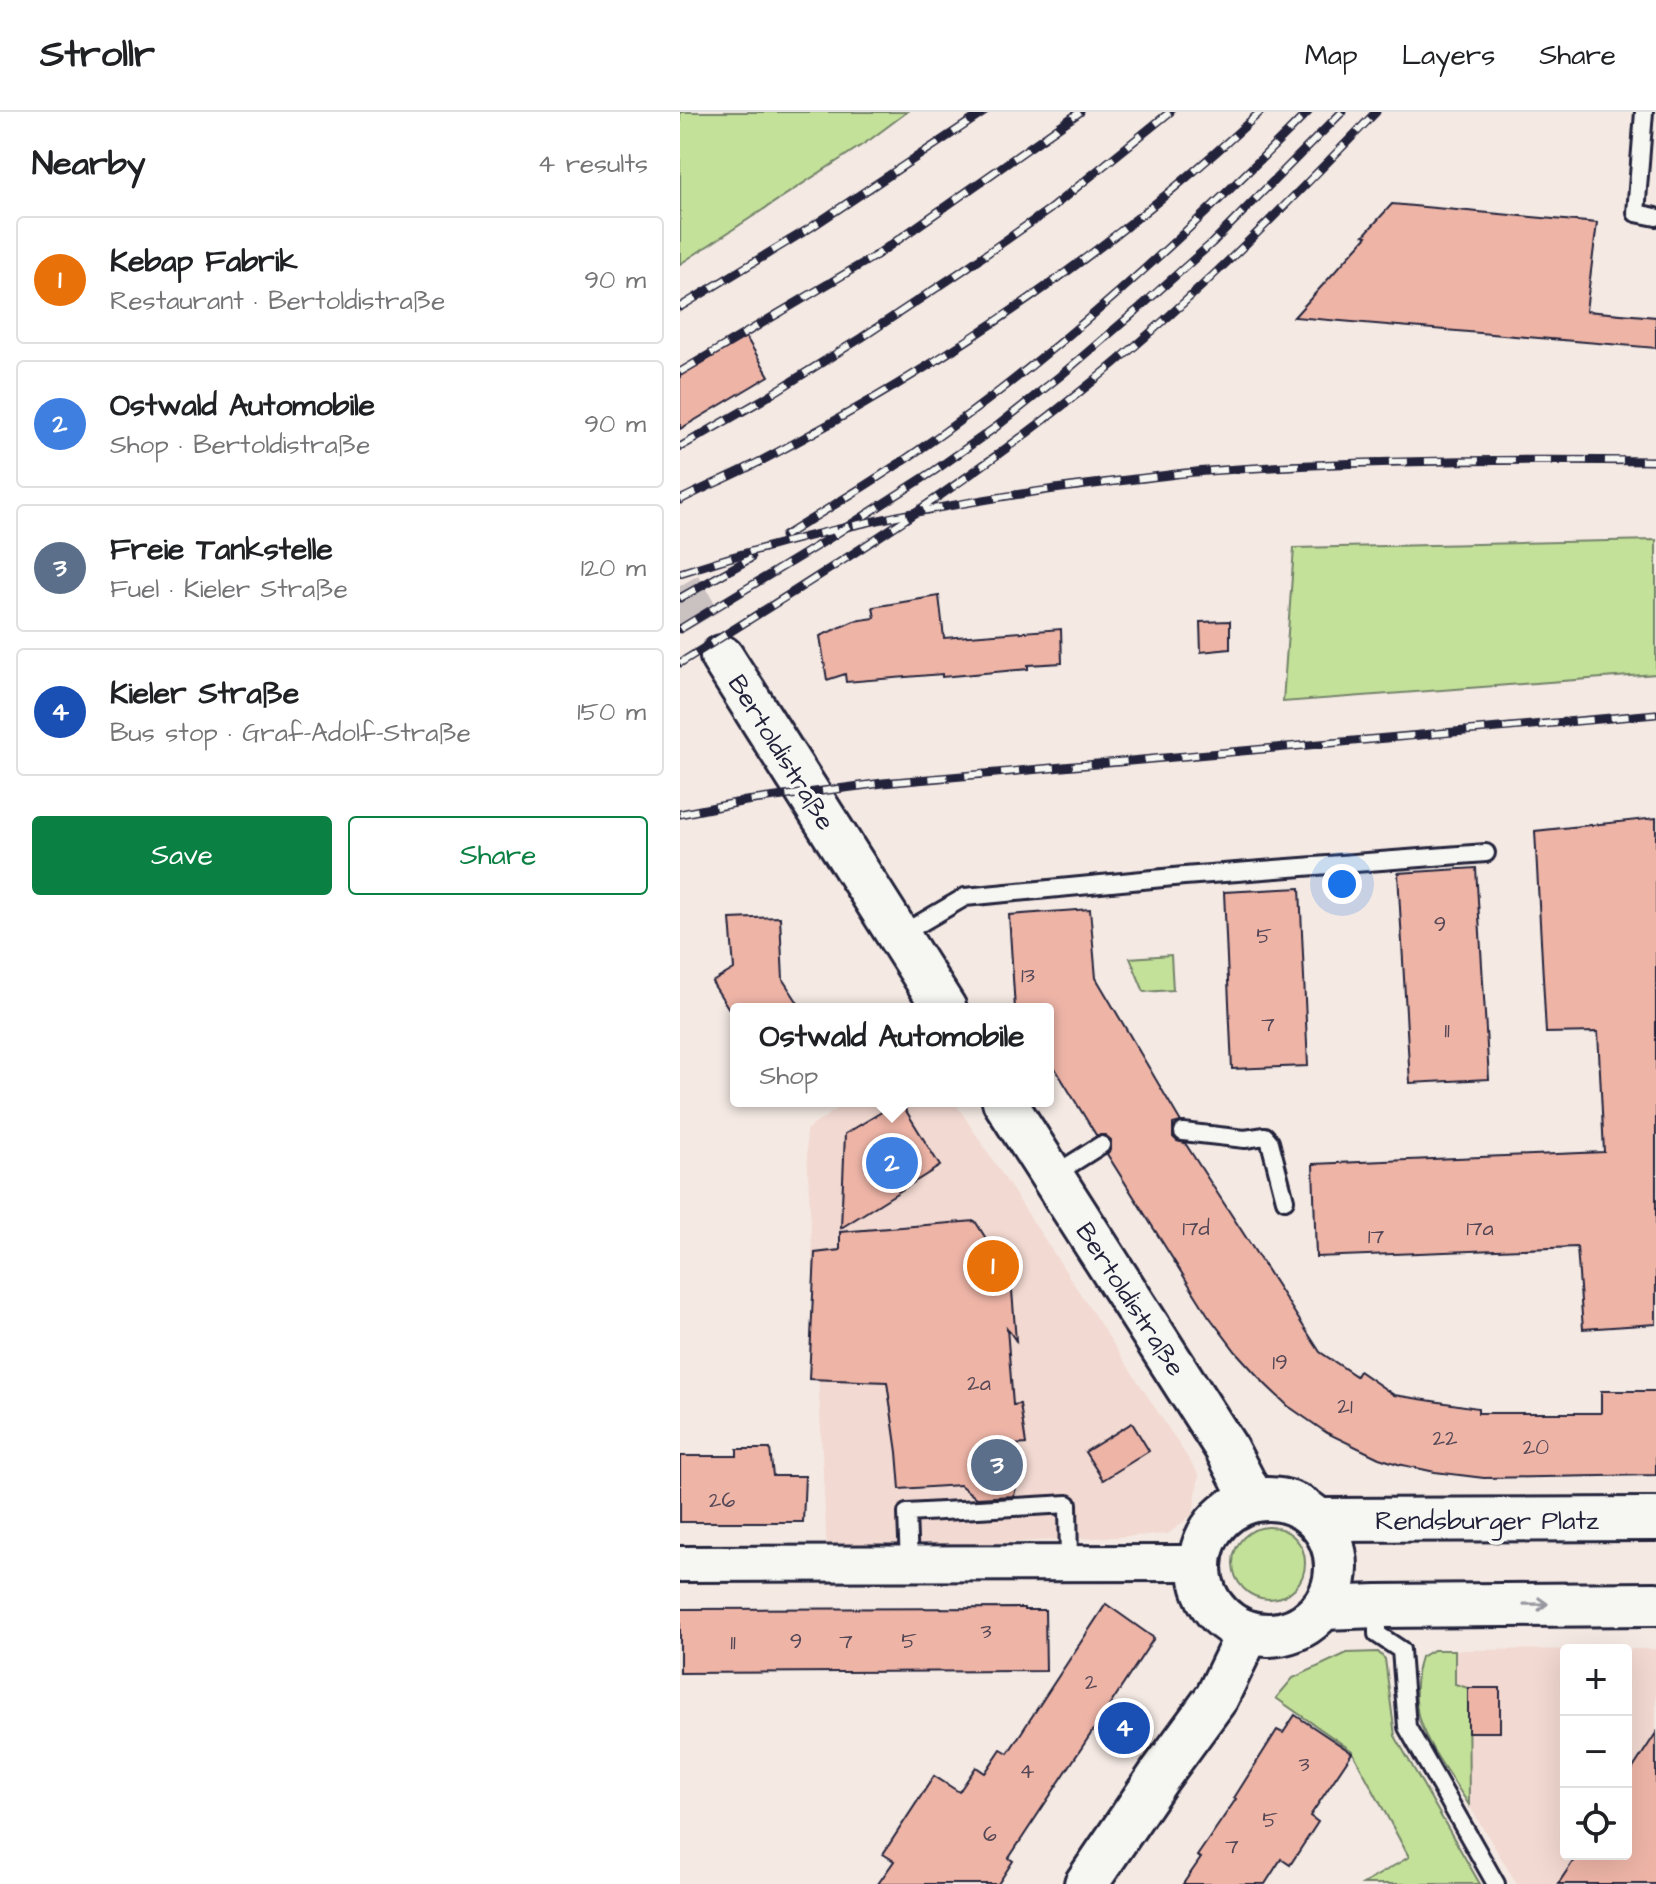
<!DOCTYPE html>
<html lang="en">
<head>
<meta charset="utf-8">
<style>
	body { margin:0; font-family:"Architects Daughter",sans-serif; background:#f6f6f6; color:#202124 }
	.controls { position:absolute; right:24px; bottom:24px; display:grid; overflow:hidden; border-radius:8px; box-shadow:0 8px 32px #0002 }
	.controls button { width:72px; height:72px; display:grid; place-items:center; padding:0; border:0; border-bottom:2px solid #e0e0e0; background:#fff; color:#202124; font:40px sans-serif }
	.you { position:absolute; left:662px; top:772px; width:28px; height:28px; margin:-20px; border:6px solid #fff; border-radius:50%; background:#1a73e8; box-shadow:0 0 0 12px #1a73e833 }
	.badge { display:grid; place-items:center; width:52px; height:52px; border-radius:50%; background:#0b8043; color:#fff; font-size:26px; font-weight:700 }
	.pin { position:absolute; translate:-50% -50%; border:4px solid #fff; box-shadow:0 2px 8px #0006 }
	.popup { position:absolute; left:50px; top:891px; width:324px; height:104px; box-sizing:border-box; display:grid; place-content:center; border-radius:8px; background:#fff; filter:drop-shadow(0 2px 6px #0005); font-size:26px; white-space:nowrap; color:#757577 }
	.popup b { font-size:30px; color:#202124 }
	.popup::after { content:''; position:absolute; left:50%; top:100%; margin-left:-16px; border:16px solid transparent; border-top-color:#fff }
	.list { margin:0; padding:0; list-style:none }
	h2 { display:flex; justify-content:space-between; align-items:center; height:104px; margin:0; padding:0 32px; font-size:34px }
	h2 small { font-size:26px; font-weight:400; color:#757577 }
	.list li { display:grid; grid-template-columns:52px 1fr auto; gap:24px; align-items:center; box-sizing:border-box; height:128px; margin:0 16px 16px; padding:0 16px; border:2px solid #e0e0e0; border-radius:8px }
	.list b { display:block; font-size:30px; white-space:nowrap }
	.list p { margin:0; font-size:26px; white-space:nowrap; color:#757577 }
	.list em { font-size:26px; font-style:normal; color:#757577 }
	.actions { display:flex; gap:16px; padding:24px 32px }
	.actions a { flex:1; padding:18px 0; border:2px solid #0b8043; border-radius:8px; text-align:center; font-size:28px; color:#0b8043 }
	.actions .main { background:#0b8043; color:#fff }
	.icon { flex:none; width:44px; height:44px; fill:none; stroke:currentColor; stroke-width:2; stroke-linecap:round; stroke-linejoin:round }
	.map { position:relative; flex:none; width:976px; height:1772px; overflow:hidden }
	header { display:flex; align-items:center; gap:48px; box-sizing:border-box; height:112px; padding:0 40px; background:#fff; border-bottom:2px solid #e0e0e0 }
	header strong { font-size:38px }
	nav { display:flex; gap:44px; margin-inline-start:auto; font-size:28px }
	main { display:flex }
	aside { flex:1; background:#fff }
	.map>svg:first-child { display:block }
	.built { fill:#f2d9d1; fill-rule:evenodd }
	.green { fill:#c4e199; stroke:#73826a; stroke-width:2 }
	.building { fill:#eeb5a7; stroke:#22223b; stroke-width:2 }
	.lines { fill:none; stroke-linecap:round; stroke-linejoin:round }
	.tertiary-tunnel { stroke:#cac1c1; stroke-width:42; stroke-dasharray:42 21; stroke-linecap:butt }
	.service-casing { stroke:#22223b; stroke-width:22 }
	.minor-casing { stroke:#22223b; stroke-width:40 }
	.tertiary-casing { stroke:#22223b; stroke-width:48 }
	.service { stroke:#f6f6f2; stroke-width:16 }
	.minor { stroke:#f6f6f2; stroke-width:34 }
	.tertiary { stroke:#f6f6f2; stroke-width:42 }
	.rail-casing { stroke:#22223b; stroke-width:9 }
	.rail { stroke:#f6f6f2; stroke-width:6; stroke-dasharray:18; stroke-linecap:butt }
	.oneway { stroke:#9797a0 }
	.labels { text-anchor:middle; stroke-width:8; stroke-linejoin:round; paint-order:stroke }
	.number-label { font-size:22px; fill:#554756 }
	.street-label { font-size:26px; fill:#22223b; stroke:#f6f6f2 }
</style>
</head>
<body>
<header>
<strong>Strollr</strong>
<nav><a>Map</a><a>Layers</a><a>Share</a></nav>
</header>
<main>
<aside>
<h2>Nearby<small>4 results</small></h2>
<ul class="list">
<li><span class="badge" style="background:#e8710a">1</span><div><b>Kebap Fabrik</b><p>Restaurant · Bertoldistraße</p></div><em>90 m</em></li>
<li><span class="badge" style="background:#3f7fe0">2</span><div><b>Ostwald Automobile</b><p>Shop · Bertoldistraße</p></div><em>90 m</em></li>
<li><span class="badge" style="background:#5c6f8a">3</span><div><b>Freie Tankstelle</b><p>Fuel · Kieler Straße</p></div><em>120 m</em></li>
<li><span class="badge" style="background:#1a4fb4">4</span><div><b>Kieler Straße</b><p>Bus stop · Graf-Adolf-Straße</p></div><em>150 m</em></li>
</ul>
<div class="actions"><a class="main">Save</a><a>Share</a></div>
</aside>
<div class="map">
<svg width="976" height="1772" viewBox="0 0 976 1772">
	<rect width="100%" height="100%" fill="#f4e9e3"/>
	<filter id="ink" filterUnits="userSpaceOnUse"><feTurbulence type="fractalNoise" baseFrequency=".0125" numOctaves="2"/><feDisplacementMap in="SourceGraphic" scale="16" xChannelSelector="R" yChannelSelector="G"/><feConvolveMatrix kernelMatrix="1 2 1 2 8 2 1 2 1" color-interpolation-filters="sRGB"/></filter>
	<g filter="url(#ink)">
		<!-- built -->
		<g class="built">
			<path d="M169,989H274L519,1363L513,1402L488,1422L147,1440L126,1018Z"/>
			<path d="M976,1537V1772H837L789,1693L788,1577L775,1572V1538ZM886,1538H946V1742H886Z"/>
		</g>
		<!-- green -->
		<g class="green">
			<path d="M0,0H227L191,27L0,152Z"/>
			<path d="M976,428V562L603,590L614,436Z"/>
			<path d="M491,843L493,878L464,880L450,846Z"/>
			<circle cx="589" cy="1451" r="36"/>
			<path d="M753,1538H775V1572L788,1576L789,1693C774,1669 747,1634 739,1607C734,1589 735,1563 741,1545Z"/>
			<path d="M698,1540L705,1547L715,1624L800,1772H683L729,1745L672,1639L596,1586L613,1566L667,1541Z"/>
		</g>
		<!-- building -->
		<g class="building">
			<path d="M712,92L917,111L906,199L976,205V236L614,205L687,124L684,123Z"/>
			<path d="M66,225L89,264L0,317V264Z"/>
			<path d="M259,484L264,526L381,517L382,551L348,553V557L262,565V562L166,570L165,562L147,568L140,524L174,509L195,506L193,495Z"/>
			<path d="M550,509V537L521,540L520,510Z"/>
			<path d="M976,706V1212L903,1217L897,1135L636,1145L633,1052L924,1040L918,920L866,921L855,719Z"/>
			<path d="M796,756L809,967L730,971L718,761Z"/>
			<path d="M620,776L628,954L552,957L544,780Z"/>
			<path d="M410,797L416,866L501,1010L493,1012V1025L497,1029L505,1031L640,1240L676,1264L679,1259L714,1283L798,1296V1301H921V1279H976V1363L804,1366L755,1360L718,1352L699,1346L647,1321L608,1294L585,1272L556,1240L528,1203L427,1042L431,1037V1028L425,1023H416L368,945V897H335L329,803Z"/>
			<path d="M100,805L103,868L122,897H49L32,870L54,857L50,807Z"/>
			<path d="M220,989L260,1054L161,1116L165,1022Z"/>
			<path d="M295,1109L331,1166L336,1229L327,1216L333,1293L340,1292L346,1332L333,1333L337,1371L334,1384L296,1386L280,1373L220,1377L217,1340L207,1270L129,1267L135,1141L160,1138V1120Z"/>
			<path d="M452,1311L469,1339L423,1368L405,1340Z"/>
			<path d="M57,1337H90L93,1364H125L123,1410H0V1344H57Z"/>
			<path d="M426,1492L474,1526L329,1746L333,1749L318,1772H198L214,1749L203,1742L254,1664L279,1680L296,1655L305,1661L321,1637L328,1641Z"/>
			<path d="M344,1496V1498H365L366,1559L0,1561V1497Z"/>
			<rect x="788" y="1576" width="32" height="44"/>
			<path d="M615,1603L672,1641L630,1704L638,1710L610,1753L601,1747L585,1772H503L521,1746L517,1744L556,1687L554,1686L597,1618L603,1621Z"/>
			<path d="M976,1621V1772H878L898,1742H946V1667Z"/>
		</g>
		<g class="lines">
			<!-- tertiary-tunnel -->
			<path class="tertiary-tunnel" d="M0,474L42,545"/>
			<!-- service casing -->
			<g class="service-casing">
				<g id="service">
					<path d="M964,0L956,101L976,105"/>
					<path d="M220,823L285,785L504,764L806,741"/>
					<path d="M503,1020L565,1027L585,1024L590,1030L605,1088"/>
					<path d="M372,1064L421,1033"/>
					<path d="M229,1453L227,1401L388,1392L389,1451"/>
					<path d="M697,1494V1522L721,1538L727,1615L816,1772"/>
				</g>
			</g>
			<!-- minor casing -->
			<g class="minor-casing">
				<path id="minor" d="M0,1452L520,1451"/>
			</g>
			<!-- tertiary casing -->
			<g class="tertiary-casing">
				<g id="tertiary">
					<path d="M42,545L265,897"/>
					<path d="M324,989L546,1336L573,1388"/>
					<circle cx="588" cy="1455" r="68"/>
					<path d="M638,1408L976,1407"/>
					<path d="M643,1496L697,1494L976,1492"/>
					<path d="M406,1772L480,1663L537,1585L568,1521"/>
				</g>
			</g>
			<!-- service -->
			<use href="#service" class="service"/>
			<!-- minor -->
			<use href="#minor" class="minor"/>
			<!-- tertiary -->
			<use href="#tertiary" class="tertiary"/>
			<!-- rail casing -->
			<g class="rail-casing">
				<g id="rail">
					<path d="M0,195L130,116L304,0"/>
					<path d="M0,260L195,144L400,0"/>
					<path d="M0,335L82,288L181,226L282,159L370,97L490,0"/>
					<path d="M0,388C25,375 52,364 77,351C257,257 431,140 580,0"/>
					<path d="M104,424C147,397 191,371 233,342C377,243 505,124 628,0"/>
					<path d="M0,461C142,415 289,386 438,369C468,366 498,361 528,359C677,348 827,347 976,349"/>
					<path d="M0,486L71,446"/>
					<path d="M0,517L145,429L254,359L316,315L380,264L456,199L532,131L662,0"/>
					<path d="M0,551C136,466 271,383 396,283C504,197 601,99 696,0"/>
					<path d="M0,702L66,689L203,671L976,602"/>
				</g>
			</g>
			<!-- rail -->
			<use href="#rail" class="rail"/>
		</g>
		<!-- one-way arrows -->
		<defs><path id="oneway-shaft" d="M-6 0H5M1.5-3L5.5 0L1.5 3" fill="none" stroke-width="1.6" stroke-linecap="round" stroke-linejoin="round" transform="scale(2)"/></defs>
		<use class="oneway" href="#oneway-shaft" transform="translate(856 1492) rotate(-1)"/>
	</g>
	<g class="labels">
		<!-- number labels -->
		<g class="number-label">
			<text x="760" y="819">9</text>
			<text x="584" y="831">5</text>
			<text x="348" y="870">13</text>
			<text x="588" y="919">7</text>
			<text x="767" y="925">11</text>
			<text x="516" y="1123">17d</text>
			<text x="800" y="1123">17a</text>
			<text x="696" y="1131">17</text>
			<text x="600" y="1257">19</text>
			<text x="299" y="1278">2a</text>
			<text x="665" y="1301">21</text>
			<text x="765" y="1333">22</text>
			<text x="856" y="1342">20</text>
			<text x="42" y="1395">26</text>
			<text x="306" y="1526">3</text>
			<text x="116" y="1536">9</text>
			<text x="166" y="1536">7</text>
			<text x="229" y="1536">5</text>
			<text x="53" y="1537">11</text>
			<text x="411" y="1577">2</text>
			<text x="624" y="1659">3</text>
			<text x="347" y="1666">4</text>
			<text x="590" y="1715">5</text>
			<text x="310" y="1729">6</text>
			<text x="552" y="1741">7</text>
		</g>
		<!-- street labels -->
		<g class="street-label">
			<text transform="translate(102 640) rotate(58)" y="9">Bertoldistraße</text>
			<text transform="translate(451 1187) rotate(57)" y="9">Bertoldistraße</text>
			<text x="807" y="1417">Rendsburger Platz</text>
		</g>
	</g>
</svg>
<div class="controls">
<button>+</button>
<button>−</button>
<button><svg class="icon" aria-label="locate" viewBox="0 0 24 24"><circle cx="12" cy="12" r="6"/><path d="M12 2v4M12 18v4M2 12h4M18 12h4"/></svg></button>
</div>
<div class="you"></div>
<div class="pin badge" style="left:313px;top:1154px;background:#e8710a">1</div>
<div class="pin badge" style="left:212px;top:1051px;background:#3f7fe0">2</div>
<div class="popup"><b>Ostwald Automobile</b>Shop</div>
<div class="pin badge" style="left:317px;top:1353px;background:#5c6f8a">3</div>
<div class="pin badge" style="left:444px;top:1616px;background:#1a4fb4">4</div>
</div>
</main>
</body>
</html>
